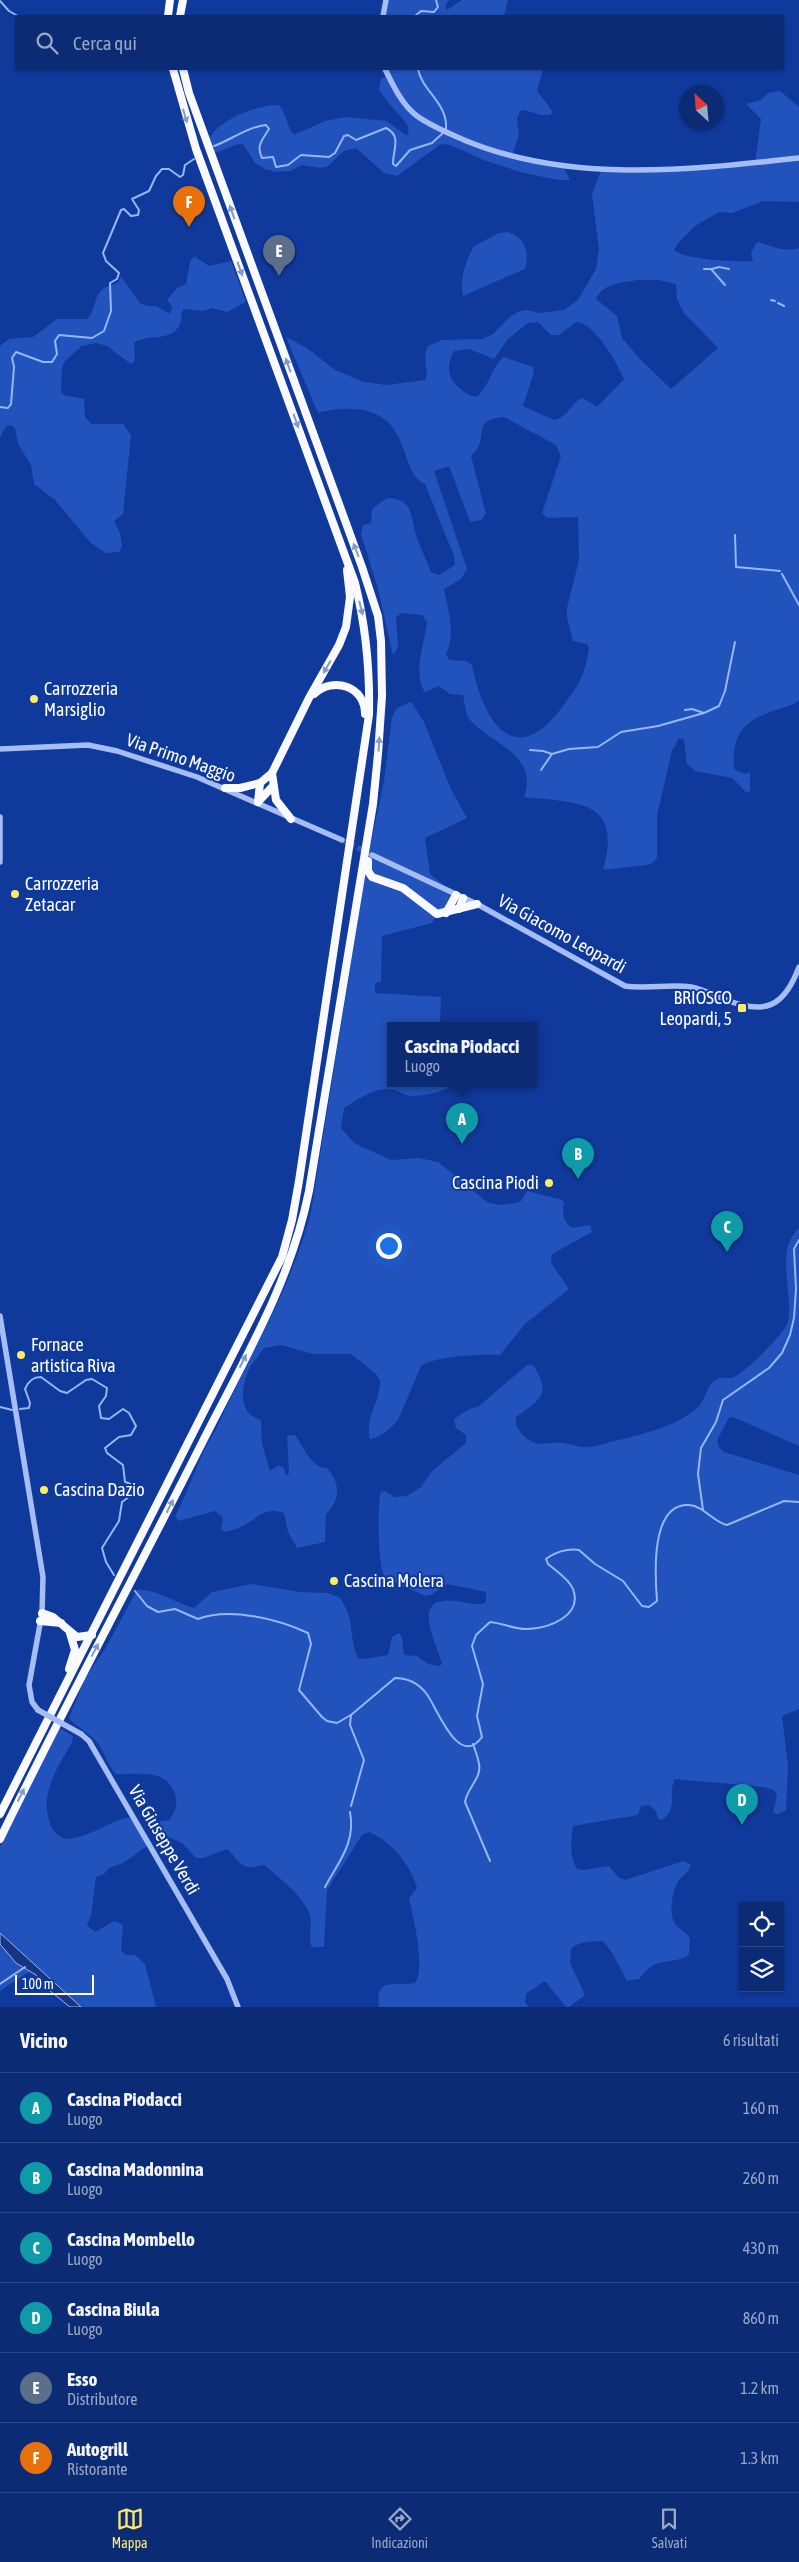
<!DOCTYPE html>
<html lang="it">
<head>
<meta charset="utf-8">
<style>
	body { margin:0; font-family:"Asap Condensed",sans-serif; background:#1a377d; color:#f1f3f6 }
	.controls { position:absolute; right:15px; bottom:15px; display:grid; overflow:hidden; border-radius:0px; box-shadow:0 1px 4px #0004 }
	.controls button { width:45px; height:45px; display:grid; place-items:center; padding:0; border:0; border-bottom:1px solid #2c4787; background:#0c2b75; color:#f1f3f6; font:25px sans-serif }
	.compass { position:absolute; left:679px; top:85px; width:45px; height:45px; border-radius:50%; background:#0c2b75; box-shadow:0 1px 4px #0004; rotate:334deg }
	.scale { position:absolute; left:15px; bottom:12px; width:79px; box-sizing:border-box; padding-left:5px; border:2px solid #fff; border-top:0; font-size:14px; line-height:18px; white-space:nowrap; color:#fff; -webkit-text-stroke:4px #10399c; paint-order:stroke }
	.you { position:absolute; left:388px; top:1245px; width:18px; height:18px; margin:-12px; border:4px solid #fff; border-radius:50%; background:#1a73e8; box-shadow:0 0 0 8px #1a73e833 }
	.badge { display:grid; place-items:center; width:32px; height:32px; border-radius:50%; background:#ffe968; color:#fff; font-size:16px; font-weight:700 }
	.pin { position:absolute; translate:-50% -41px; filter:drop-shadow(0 1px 2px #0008) }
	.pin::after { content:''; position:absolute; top:26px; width:18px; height:15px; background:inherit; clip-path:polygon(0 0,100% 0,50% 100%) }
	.popup { position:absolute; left:387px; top:1022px; width:150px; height:65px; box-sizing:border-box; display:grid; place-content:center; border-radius:0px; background:#0c2b75; filter:drop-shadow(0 1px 4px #0005); font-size:16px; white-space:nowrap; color:#9aa7c5 }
	.popup b { font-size:19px; color:#f1f3f6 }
	.popup::after { content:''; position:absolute; left:50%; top:100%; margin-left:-10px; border:10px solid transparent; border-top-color:#0c2b75 }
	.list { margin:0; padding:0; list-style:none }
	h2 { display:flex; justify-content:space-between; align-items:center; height:65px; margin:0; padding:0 20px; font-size:21px }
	h2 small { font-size:16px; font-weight:400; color:#9aa7c5 }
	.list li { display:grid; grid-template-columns:32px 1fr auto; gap:15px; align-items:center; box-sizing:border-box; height:70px; padding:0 20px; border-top:1px solid #2c4787 }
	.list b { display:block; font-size:19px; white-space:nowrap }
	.list p { margin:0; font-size:16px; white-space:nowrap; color:#9aa7c5 }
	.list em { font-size:16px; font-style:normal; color:#9aa7c5 }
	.icon { flex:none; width:28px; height:28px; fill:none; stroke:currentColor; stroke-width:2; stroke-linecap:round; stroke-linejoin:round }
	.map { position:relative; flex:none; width:799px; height:2007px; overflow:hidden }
	.search { position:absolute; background:#0c2b75; box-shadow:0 1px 4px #0004; left:15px; right:15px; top:15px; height:55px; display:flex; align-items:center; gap:12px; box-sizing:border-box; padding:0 18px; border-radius:0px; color:#9aa7c5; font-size:19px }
	.sheet { height:485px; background:#0c2b75 }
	nav { display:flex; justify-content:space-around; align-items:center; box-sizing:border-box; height:70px; border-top:1px solid #2c4787; background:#0c2b75; font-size:14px; color:#9aa7c5 }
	nav a { display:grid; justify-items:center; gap:2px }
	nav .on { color:#ffe968 }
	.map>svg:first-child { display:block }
	.green { fill:#2252bb; fill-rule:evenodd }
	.water { fill:#163682; stroke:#96b6f8 }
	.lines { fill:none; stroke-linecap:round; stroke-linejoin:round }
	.stream { stroke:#96b6f8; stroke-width:2 }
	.tertiary-tunnel { stroke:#3457ab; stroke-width:5.5; stroke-dasharray:5.5 3; stroke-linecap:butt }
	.tertiary { stroke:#a4bdf5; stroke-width:5.5 }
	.trunk { stroke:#f8faff; stroke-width:8 }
	.tertiary-bridge { stroke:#a4bdf5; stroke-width:5.5 }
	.oneway { fill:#849ace }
	.poi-dot { fill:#ffe968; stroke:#10399c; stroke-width:2 }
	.labels { text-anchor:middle; stroke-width:4; stroke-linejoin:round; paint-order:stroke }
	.poi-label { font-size:18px; fill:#fff; stroke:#10399c; text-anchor:start }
	.street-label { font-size:18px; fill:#fff; stroke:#10399c }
</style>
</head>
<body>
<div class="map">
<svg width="799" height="2007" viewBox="0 0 799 2007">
	<rect width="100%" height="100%" fill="#10399c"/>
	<!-- green -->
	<g class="green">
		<path d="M386,0H449L445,6L447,10L462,0H508L504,16H383Z"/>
		<path d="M385,69H543L537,91L553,112L550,115H541L524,110L520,111L517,119L519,135L512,155L563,166L570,180H558L524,173L486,161L450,145L441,144L397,176L384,173L356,148L344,151L327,167L320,168L302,165L290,171L276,172L265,169L255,163L243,144C233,143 226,151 215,152L210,138C218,120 259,104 279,105C287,114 286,126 294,135L325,121L345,117L387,121L404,134L408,135C411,122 399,116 392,107C387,102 384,96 379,90L381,79L388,75Z"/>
		<path d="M780,91L799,107V202L763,201L732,213L719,212L695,226L678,243L674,250C683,260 738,262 753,261L751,253L757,242C771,245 784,253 799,248V700L794,704C756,717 731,720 734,769L745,774L750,772V791L747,793L732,778L695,771L687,764L684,740L679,738L672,751L657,815V858L653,863L647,865L603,870C623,799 578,803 524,797C539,755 493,745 471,721C465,716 465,703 463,695L450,694L439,686L425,692C412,674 425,642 427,622L422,615L402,613L396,617L398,647L393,655L378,589L361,534L363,525L371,523L372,509L387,498C415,499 410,518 417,538C421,550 427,561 431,572L439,575L455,565L454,556L425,484C412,477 411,469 406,456C403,446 396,430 388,422C370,405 339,407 318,413L286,337L307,348L335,370L364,382L386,385L425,380C430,370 421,358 428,346L442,340L482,339L493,334L511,316L520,311L527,310L538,313L564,310L578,300L596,269L599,249L592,194L602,168L631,169L755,163L761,119L746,104L761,100L768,93ZM639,280H658L676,284L677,299L684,313L718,348L671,389L639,358L622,338L617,316L596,299C603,283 623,282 639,280ZM538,322L551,335H559L576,322C596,324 616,362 624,379L597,407L583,398C571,401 570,417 554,420L523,406L534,372L533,367L504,357C491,366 490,387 477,396C471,397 468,394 463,391C448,381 445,366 454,351L469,349L494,359L508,339L528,323ZM504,417L556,445L561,456L542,513L547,518L578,517L579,560L567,608V617L573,641L587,644L589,648C585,676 579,684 563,706C514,773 483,720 472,665L467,661L449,660L446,654C456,634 448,609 444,589L461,579L467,569L434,471L449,466L470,522L481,520L486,514L471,456C492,438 468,420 504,417Z"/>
		<path d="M508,232C525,238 530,252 525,269L463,296C459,280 466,260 474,246L499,233Z"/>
		<path d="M194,256L209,266L231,261L246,302L227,312L212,308L203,311L183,309C181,314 182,319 180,324C172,343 146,333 134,343L135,361L131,364L107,346L96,343L82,346L65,361L62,368L61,392L64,395L84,399L85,417L91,424H123L131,435L123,514L114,521L120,533L122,547L119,552L106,553L91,543L55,500L34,484L31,465L18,444L15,428L11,425L6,426L0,438V346L9,339L33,337L57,319H88C100,300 91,289 118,283L121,277L140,303L147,306H156L170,314L172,307L167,300L177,288L186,284L190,262Z"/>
		<path d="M411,702L423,720L451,789L467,818L425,838L430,874L456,895L450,908L437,914L432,923L382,936L381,982L375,983V993L441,997L440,1025H391V1083H460C444,1090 430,1096 412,1096C404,1096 401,1092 394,1090C378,1085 357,1100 344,1108L341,1128L354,1143L391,1160L419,1158L438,1162L487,1202L498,1205L516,1203L521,1201L527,1191L562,1200L564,1203C562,1214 563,1221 572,1228L590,1225L592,1232L552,1254L551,1263L569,1289L525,1324L500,1355C482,1354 434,1356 421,1366L398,1420C391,1428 380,1438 370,1439C364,1419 381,1400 380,1380L376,1374L351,1354H313L281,1345L264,1348C260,1354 254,1361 250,1367C241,1385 237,1414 261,1420L262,1444L270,1471L279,1465L284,1468L286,1476L289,1473L287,1436L295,1435C304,1447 311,1468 327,1468C341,1483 340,1501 326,1514L325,1542L297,1548L288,1532L284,1513C263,1506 259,1518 244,1525C238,1529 231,1530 225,1532L221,1529L223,1518L215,1511L179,1521L175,1516C190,1489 198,1457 215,1431C248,1358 291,1290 311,1212L367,862L384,781L392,717L397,708Z"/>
		<path d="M799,1228V1446L733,1417L729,1418L717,1440L719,1447L724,1452L799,1475V1709L782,1716L788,1766L786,1810L778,1814L773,1813L777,1796L774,1790L764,1787L675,1779C667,1795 679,1804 663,1820L658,1819L656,1811L649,1805L641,1806L638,1815L573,1826C571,1840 569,1856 577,1869L583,1870L609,1866L619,1878L625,1880L684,1861L691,1865C688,1873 683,1875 679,1880C672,1890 669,1912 674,1922C678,1930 687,1931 690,1939L689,1954L686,1957C663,1966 658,1955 639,1979L627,1981L613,1954L603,1941C593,1941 578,1941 571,1949L570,1963L585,1995L569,2007H566L546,1982H543L526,1994L525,2002L528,2007H379C374,1975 397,1987 415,1983C426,1967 413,1917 409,1898L417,1888C410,1864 392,1842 369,1832L362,1835L327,1890L324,1947H312C307,1938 313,1926 310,1916C303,1894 280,1880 265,1865C259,1865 255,1868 249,1867C240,1867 234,1854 227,1849L203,1858H196L182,1843L156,1831L155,1822L169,1820C175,1812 178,1805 175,1794C166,1768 139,1775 116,1774C107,1765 105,1751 96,1741C88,1732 76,1727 69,1718L85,1678L105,1649L137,1590C152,1587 178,1604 194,1608L212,1592L251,1584L300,1592L328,1593L339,1597C356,1618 348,1637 358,1658L365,1659L388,1655L392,1637L399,1633L402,1638L404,1655L417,1656L428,1664L439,1666L442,1664C439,1649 413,1604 443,1601C456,1599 469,1605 482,1604L486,1602V1592L447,1584L431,1595L425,1596C416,1591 389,1581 384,1575C378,1568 377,1501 381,1492L385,1491L395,1497L407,1496L421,1487L432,1471L466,1443V1435L456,1428L454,1419L469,1409L478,1407L527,1365L534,1366C551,1395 541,1399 516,1417C515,1425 517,1428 522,1434C538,1450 544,1441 563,1443C570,1443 579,1448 586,1447C596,1447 608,1442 619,1440C646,1433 674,1427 696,1409C705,1403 705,1388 714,1381C720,1376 726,1379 732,1378C743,1375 785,1333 788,1322C794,1293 774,1250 799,1228Z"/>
		<path d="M59,1728L73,1736L72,1742C57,1769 37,1796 52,1828C55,1833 61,1839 67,1839C87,1838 105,1824 125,1818H131L150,1844L123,1863L109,1868L104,1874L96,1877L91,1915L87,1925L95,1932L114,1921L123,1925L121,1951L126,1955H135L145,1964L156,2007H81L0,1933V1847Z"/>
		<path d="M0,1944L16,1963L30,1971L0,1991Z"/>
	</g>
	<!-- water -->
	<path class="water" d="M0,1933L81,2007H70L49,1990L36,1975L16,1963L0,1944Z"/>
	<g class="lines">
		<!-- stream -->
		<g class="stream">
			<path d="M0,1L9,11L18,16"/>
			<path d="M415,16L421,11L434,12L438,7L436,0"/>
			<path d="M418,69C422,91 448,103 446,129"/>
			<path d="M214,146C231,140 247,127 266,125L269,129C262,140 256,146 262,158L273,157L276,167L288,165L301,155L329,157L335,153L344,136L348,135L356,140L386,128C402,136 393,149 393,164L396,166L410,150L432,143L443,133"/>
			<path d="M704,269H711L725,285"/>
			<path d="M712,269L719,267L729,269"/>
			<path d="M771,300L775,301"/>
			<path d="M778,303L784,306"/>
			<path d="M0,407L8,408L11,404L14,367L12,358L16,352L43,362H52L57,354L55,341L59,335L92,338L104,331L111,311L110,283L117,279L119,273L106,261L103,253L121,210L124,209L131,216L138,215L139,210L132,199L149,191L156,176L162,169H169L180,177L183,175L185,165L194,159"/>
			<path d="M735,535L736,567L780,571"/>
			<path d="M782,574L799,605"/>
			<path d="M685,710L692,709L704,713"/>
			<path d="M530,750L543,751L552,754L569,749L598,747L621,732L658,726L704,713L719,706L725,691L735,642"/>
			<path d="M541,770L552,754"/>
			<path d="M0,1407L12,1410"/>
			<path d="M20,1409L29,1408L30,1403L25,1389C28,1382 32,1377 41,1377L60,1391L67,1393L86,1380L92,1379L107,1388L106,1396L99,1406L101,1418L109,1419L123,1409L129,1413L136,1426L131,1435L119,1437L105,1448L107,1453L123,1465L125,1482L134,1485L137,1491L122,1502L119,1521L102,1548L106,1562L114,1575"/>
			<path d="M703,1510L698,1474L701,1448L716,1422L723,1400L769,1368L782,1353L790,1335L794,1318L796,1289L794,1249L799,1240"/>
			<path d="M135,1591L147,1606L158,1612L175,1609L198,1619C230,1607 277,1619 308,1633L311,1644L299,1690L322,1717L327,1721L337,1723L351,1715L395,1678C408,1678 418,1683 426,1693C436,1705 458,1770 482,1737L477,1716L483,1684L472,1646L476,1635L490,1622C503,1623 516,1630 528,1629C549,1628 583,1616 573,1589C569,1579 556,1571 548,1564L546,1559C555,1552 568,1548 579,1550L595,1564L623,1581L642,1606L649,1607L657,1601C655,1576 650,1503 689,1505C704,1506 713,1522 727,1525L784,1501L799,1502"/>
			<path d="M473,1744C475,1750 478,1757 479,1764C482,1778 467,1788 465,1802L490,1861"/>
			<path d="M351,1806L364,1760L350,1725L351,1715"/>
			<path d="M325,1887C339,1861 356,1842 350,1812"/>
			<path d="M0,1984L25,1967"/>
		</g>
		<!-- tertiary-tunnel -->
		<path class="tertiary-tunnel" d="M342,840L372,855"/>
		<!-- tertiary -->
		<g class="tertiary">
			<path d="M383,16L386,0"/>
			<path d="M385,69C393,85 402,105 417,116C431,126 448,133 464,140C569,184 689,170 799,158"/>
			<path d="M0,749L88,745L117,751L197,777L342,840"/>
			<path d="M0,817V862"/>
			<path d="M372,855L477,904L625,986C648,989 670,984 691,987C703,989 713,995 724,999C765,1016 784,1007 799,967"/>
			<path d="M0,1316L43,1577L42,1613L29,1685L32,1702L38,1710"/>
			<path d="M81,1734L89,1741L227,1979L238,2007"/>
		</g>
		<!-- trunk -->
		<g class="trunk">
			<path d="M168,16L170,0"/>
			<path d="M180,16L183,0"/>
			<path d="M314,694C333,676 365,686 365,714"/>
			<path d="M272,773L276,800L291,819"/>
			<path d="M225,788H240L260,783L272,773L309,698L339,645L346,627L350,597L347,570"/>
			<path d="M258,802L273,786"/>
			<path d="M258,802L260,783"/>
			<path d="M368,861V871L372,877L403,888L437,914L477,904"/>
			<path d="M459,909L463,898"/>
			<path d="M446,913L456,895"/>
			<path d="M42,1613L53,1617L77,1637L92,1635"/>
			<path d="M40,1621L61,1623"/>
			<path d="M69,1669L75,1650L70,1633"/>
			<path d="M0,1814L282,1257L292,1220L299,1181L369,715C370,670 366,627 355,583L196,149L173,69"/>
			<path d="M0,1839C65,1705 136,1574 203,1441C244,1360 291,1281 309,1191L373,804L378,754L382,696L381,641L378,616L362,567L189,93L183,69"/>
		</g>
		<!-- tertiary-bridge -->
		<path class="tertiary-bridge" d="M38,1710L81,1734"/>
	</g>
	<!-- one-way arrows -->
	<defs><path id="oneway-solid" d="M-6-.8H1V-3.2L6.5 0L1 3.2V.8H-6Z" transform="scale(1.25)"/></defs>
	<g class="oneway">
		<use href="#oneway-solid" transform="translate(185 116) rotate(74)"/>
		<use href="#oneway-solid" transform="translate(232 212) rotate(-110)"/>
		<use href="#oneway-solid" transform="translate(240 269) rotate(70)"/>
		<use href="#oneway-solid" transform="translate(288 365) rotate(-110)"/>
		<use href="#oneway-solid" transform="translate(296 421) rotate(70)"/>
		<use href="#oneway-solid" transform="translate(356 550) rotate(-111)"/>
		<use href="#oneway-solid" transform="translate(361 608) rotate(76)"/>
		<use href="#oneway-solid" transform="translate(327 667) rotate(120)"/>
		<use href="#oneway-solid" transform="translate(379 744) rotate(-86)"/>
		<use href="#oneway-solid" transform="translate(243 1361) rotate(-63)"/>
		<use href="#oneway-solid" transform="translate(170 1506) rotate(-63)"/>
		<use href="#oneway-solid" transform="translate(95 1650) rotate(-62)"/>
		<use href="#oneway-solid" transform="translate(21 1795) rotate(-64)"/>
	</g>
	<!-- markers -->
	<g class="poi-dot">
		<circle cx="34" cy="699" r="5"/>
		<circle cx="15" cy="894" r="5"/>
		<rect x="737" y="1003" width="10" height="10" rx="2.5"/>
		<circle cx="549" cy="1183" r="5"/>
		<circle cx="21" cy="1355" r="5"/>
		<circle cx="44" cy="1490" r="5"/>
		<circle cx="334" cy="1581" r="5"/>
	</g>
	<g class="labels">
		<!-- poi labels -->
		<g class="poi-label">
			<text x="44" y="695">Carrozzeria<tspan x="44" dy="21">Marsiglio</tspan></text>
			<text x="25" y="890">Carrozzeria<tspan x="25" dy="21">Zetacar</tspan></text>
			<text x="732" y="1004" text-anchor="end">BRIOSCO<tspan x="732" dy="21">Leopardi, 5</tspan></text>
			<text x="539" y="1189" text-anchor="end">Cascina Piodi</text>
			<text x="31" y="1351">Fornace<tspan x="31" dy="21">artistica Riva</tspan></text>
			<text x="54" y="1496">Cascina Dazio</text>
			<text x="344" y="1587">Cascina Molera</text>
		</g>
		<!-- street labels -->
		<g class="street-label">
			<text transform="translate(181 758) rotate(19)" y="6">Via Primo Maggio</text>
			<text transform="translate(562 934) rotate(29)" y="6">Via Giacomo Leopardi</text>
			<text transform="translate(164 1840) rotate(60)" y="6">Via Giuseppe Verdi</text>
		</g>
	</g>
</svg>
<div class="controls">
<button><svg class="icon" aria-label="locate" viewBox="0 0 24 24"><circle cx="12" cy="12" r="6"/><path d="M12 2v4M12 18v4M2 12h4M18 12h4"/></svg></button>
<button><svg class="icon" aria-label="layers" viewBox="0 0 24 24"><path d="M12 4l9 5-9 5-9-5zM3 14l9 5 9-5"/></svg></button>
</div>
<svg class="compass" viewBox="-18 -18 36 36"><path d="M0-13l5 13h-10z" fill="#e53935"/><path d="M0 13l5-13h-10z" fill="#9aa7c5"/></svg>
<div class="scale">100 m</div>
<div class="you"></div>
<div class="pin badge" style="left:462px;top:1144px;background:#0f9aa8">A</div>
<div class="popup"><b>Cascina Piodacci</b>Luogo</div>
<div class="pin badge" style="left:578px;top:1179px;background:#0f9aa8">B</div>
<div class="pin badge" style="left:727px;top:1252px;background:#0f9aa8">C</div>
<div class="pin badge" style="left:742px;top:1825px;background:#0f9aa8">D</div>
<div class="pin badge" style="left:279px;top:276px;background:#5c6f8a">E</div>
<div class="pin badge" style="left:189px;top:227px;background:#e8710a">F</div>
<div class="search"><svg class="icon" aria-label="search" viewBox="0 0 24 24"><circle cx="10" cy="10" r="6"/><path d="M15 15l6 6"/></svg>Cerca qui</div>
</div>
<section class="sheet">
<h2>Vicino<small>6 risultati</small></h2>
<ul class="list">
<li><span class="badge" style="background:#0f9aa8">A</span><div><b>Cascina Piodacci</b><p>Luogo</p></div><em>160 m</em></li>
<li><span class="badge" style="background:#0f9aa8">B</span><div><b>Cascina Madonnina</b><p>Luogo</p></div><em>260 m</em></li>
<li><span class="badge" style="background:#0f9aa8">C</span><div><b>Cascina Mombello</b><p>Luogo</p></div><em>430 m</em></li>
<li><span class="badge" style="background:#0f9aa8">D</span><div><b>Cascina Biula</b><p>Luogo</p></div><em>860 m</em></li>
<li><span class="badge" style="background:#5c6f8a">E</span><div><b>Esso</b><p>Distributore</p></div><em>1.2 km</em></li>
<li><span class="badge" style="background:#e8710a">F</span><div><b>Autogrill</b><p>Ristorante</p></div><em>1.3 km</em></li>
</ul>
</section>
<nav>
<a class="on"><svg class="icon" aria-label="map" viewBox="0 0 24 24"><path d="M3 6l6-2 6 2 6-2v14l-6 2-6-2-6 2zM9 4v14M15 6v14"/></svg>Mappa</a>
<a><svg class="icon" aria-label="directions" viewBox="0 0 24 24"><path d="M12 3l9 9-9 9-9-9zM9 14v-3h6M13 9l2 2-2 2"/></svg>Indicazioni</a>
<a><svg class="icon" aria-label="saved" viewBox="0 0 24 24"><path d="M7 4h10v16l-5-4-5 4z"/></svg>Salvati</a>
</nav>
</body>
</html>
